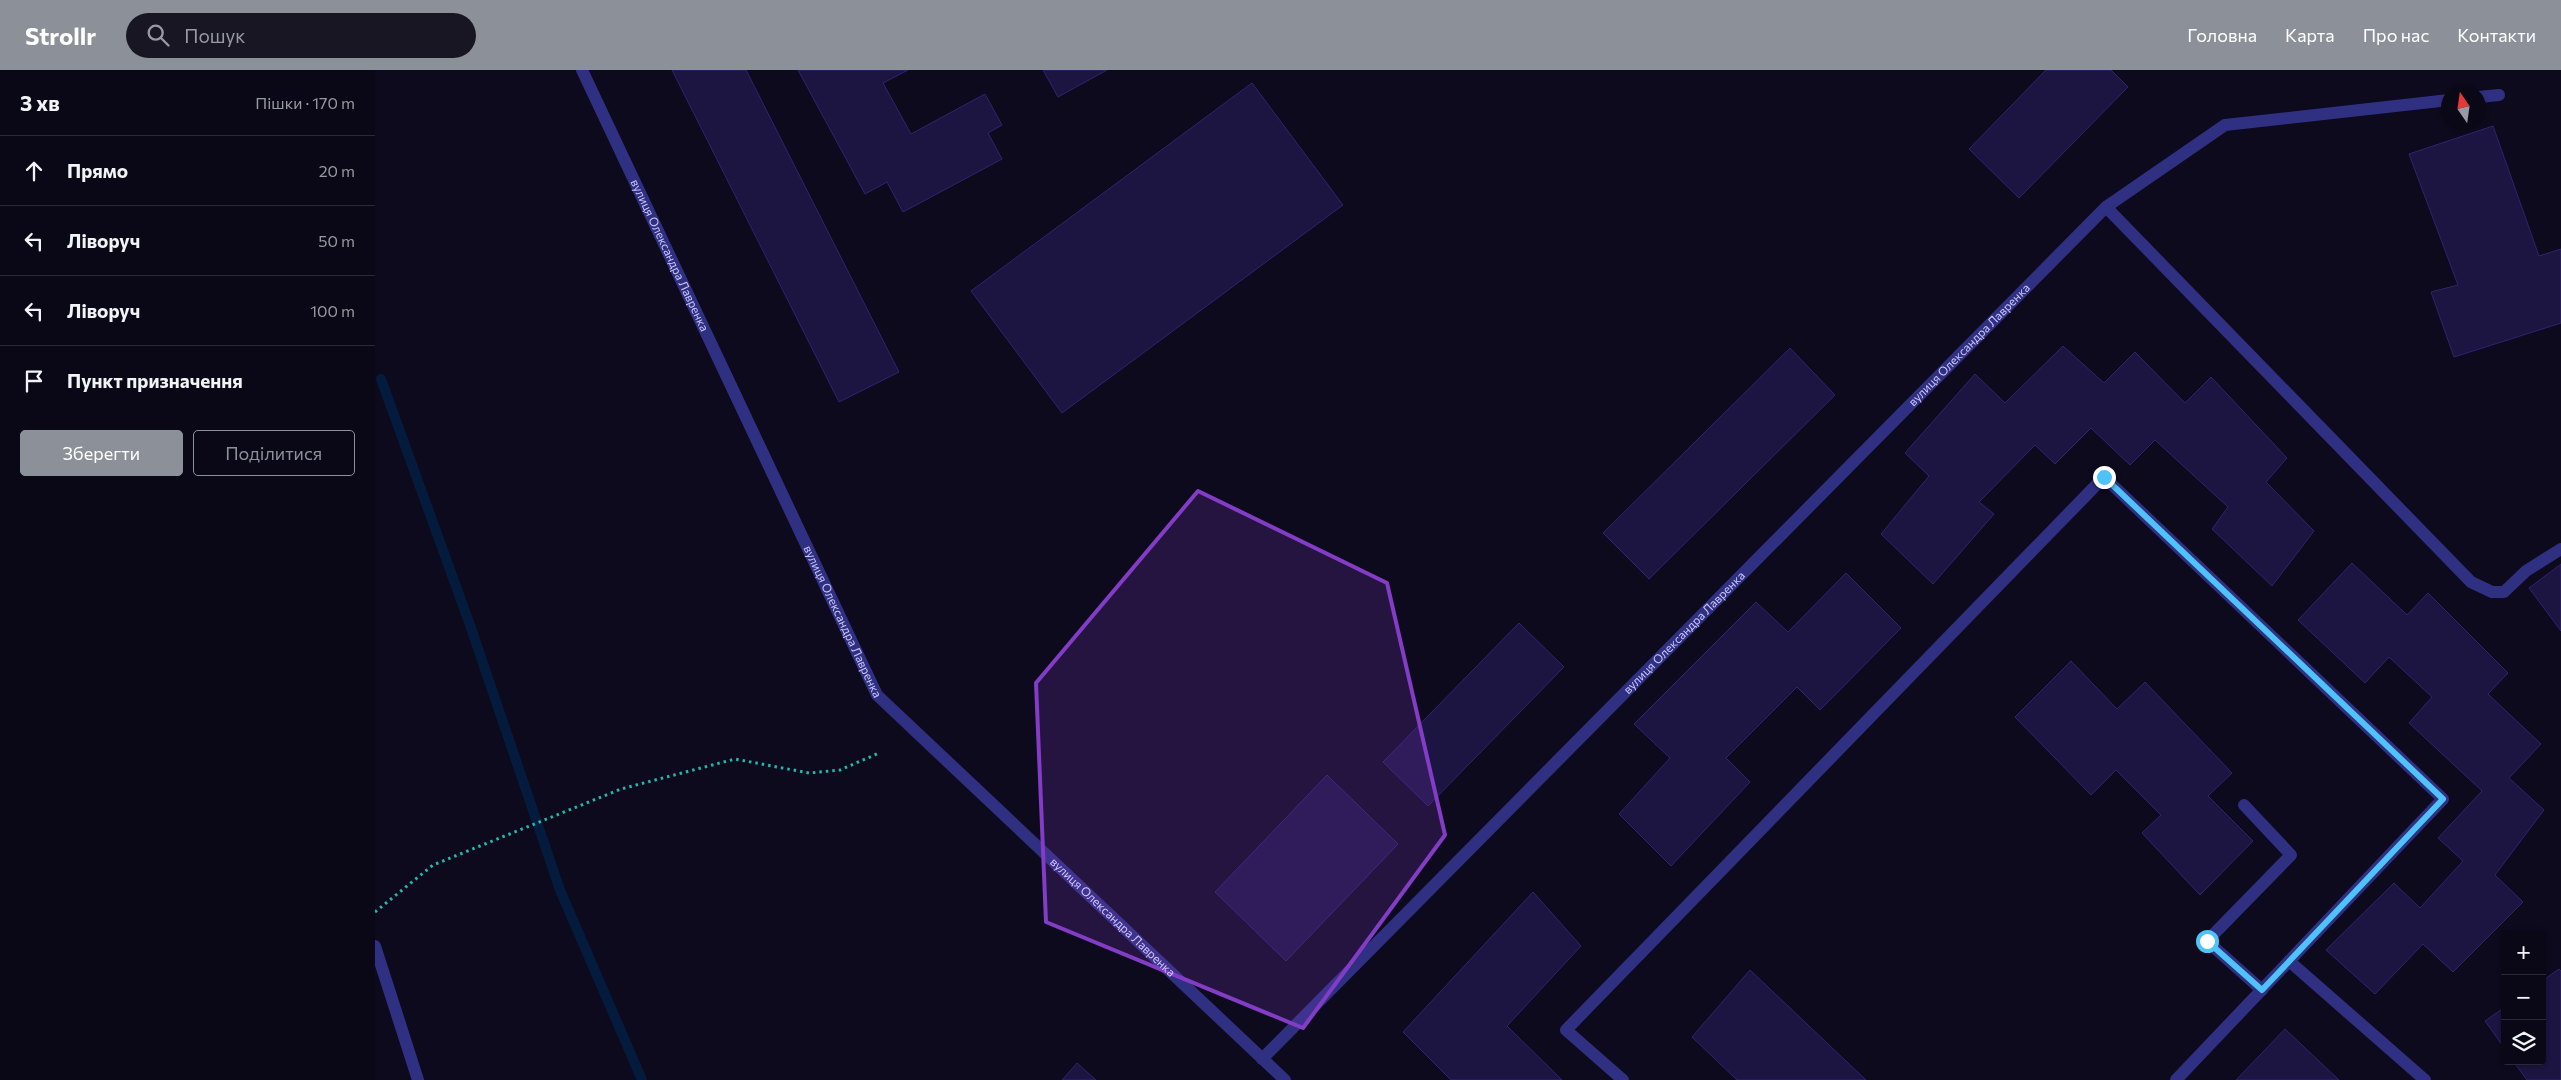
<!DOCTYPE html>
<html lang="uk">
<head>
<meta charset="utf-8">
<style>
	body { margin:0; font-family:Commissioner,sans-serif; background:#181623; color:#f1f3f6 }
	.controls { position:absolute; right:15px; bottom:15px; display:grid; overflow:hidden; border-radius:5px; box-shadow:0 1px 4px #0004 }
	.controls button { width:45px; height:45px; display:grid; place-items:center; padding:0; border:0; border-bottom:1px solid #2a2935; background:#0a0816; color:#f1f3f6; font:25px sans-serif }
	.compass { position:absolute; left:2066px; top:15px; width:45px; height:45px; border-radius:50%; background:#0a0816; box-shadow:0 1px 4px #0004; rotate:347deg }
	.stop { position:absolute; width:15px; height:15px; margin:-11px; border:4px solid #4fc3f7; border-radius:50%; background:#fff }
	.stop.end { background:#4fc3f7; border-color:#fff; box-shadow:0 1px 5px #0008 }
	.list { margin:0; padding:0; list-style:none }
	h2 { display:flex; justify-content:space-between; align-items:center; height:65px; margin:0; padding:0 20px; font-size:21px }
	h2 small { font-size:16px; font-weight:400; color:#999aa1 }
	.list li { display:grid; grid-template-columns:32px 1fr auto; gap:15px; align-items:center; box-sizing:border-box; height:70px; padding:0 20px; border-top:1px solid #2a2935 }
	.list b { display:block; font-size:19px; white-space:nowrap }
	.list em { font-size:16px; font-style:normal; color:#999aa1 }
	.actions { display:flex; gap:10px; padding:15px 20px }
	.actions a { flex:1; padding:11px 0; border:1px solid #8c9099; border-radius:5px; text-align:center; font-size:18px; color:#8c9099 }
	.actions .main { background:#8c9099; color:#fff }
	.icon { flex:none; width:28px; height:28px; fill:none; stroke:currentColor; stroke-width:2; stroke-linecap:round; stroke-linejoin:round }
	.map { position:relative; flex:none; width:2186px; height:1010px; overflow:hidden }
	header { display:flex; align-items:center; gap:30px; box-sizing:border-box; height:70px; padding:0 25px; background:#8c9099; color:#fff }
	header strong { font-size:24px }
	nav { display:flex; gap:28px; margin-inline-start:auto; font-size:18px }
	.search { width:350px; height:45px; background:#181623; display:flex; align-items:center; gap:12px; box-sizing:border-box; padding:0 18px; border-radius:28px; color:#999aa1; font-size:19px }
	main { display:flex }
	aside { flex:1; background:#0a0816 }
	.map>svg:first-child { display:block }
	.lines { fill:none; stroke-linecap:round; stroke-linejoin:round }
	.stream { stroke:#041b3d; stroke-width:10 }
	.building { fill:#1c1441; stroke:#30246f }
	.path { stroke:#21b9aa; stroke-width:3; stroke-dasharray:2.5 4; stroke-linecap:butt }
	.lane { stroke:#303082; stroke-width:12 }
	.street { stroke:#303082; stroke-width:12 }
	.route { stroke:#4fc3f7; stroke-width:6 }
	.marked { fill:#833cc5; fill-opacity:0.2; stroke:#833cc5; stroke-width:4; stroke-linejoin:round }
	.labels { text-anchor:middle; stroke-width:5; stroke-linejoin:round; paint-order:stroke }
	.street-label { font-size:12px; fill:#ccc7ff; stroke:#0d0a1e }
</style>
</head>
<body>
<header>
<strong>Strollr</strong>
<div class="search"><svg class="icon" aria-label="search" viewBox="0 0 24 24"><circle cx="10" cy="10" r="6"/><path d="M15 15l6 6"/></svg>Пошук</div>
<nav><a>Головна</a><a>Карта</a><a>Про нас</a><a>Контакти</a></nav>
</header>
<main>
<aside>
<h2>3 хв<small>Пішки · 170 m</small></h2>
<ul class="list">
<li><svg class="icon" aria-label="ahead" viewBox="0 0 24 24"><path d="M12 20V5M6 11l6-6 6 6"/></svg><div><b>Прямо</b></div><em>20 m</em></li>
<li><svg class="icon" aria-label="left" viewBox="0 0 24 24"><path d="M17 20v-9H6M10 6l-5 5 5 5"/></svg><div><b>Ліворуч</b></div><em>50 m</em></li>
<li><svg class="icon" aria-label="left" viewBox="0 0 24 24"><path d="M17 20v-9H6M10 6l-5 5 5 5"/></svg><div><b>Ліворуч</b></div><em>100 m</em></li>
<li><svg class="icon" aria-label="arrive" viewBox="0 0 24 24"><path d="M6 21V4h12l-3 4 3 4H6"/></svg><div><b>Пункт призначення</b></div></li>
</ul>
<div class="actions"><a class="main">Зберегти</a><a>Поділитися</a></div>
</aside>
<div class="map">
<svg width="2186" height="1010" viewBox="0 0 2186 1010">
	<rect width="100%" height="100%" fill="#0d0a1e"/>
	<g class="lines">
		<!-- stream -->
		<path class="stream" d="M6,309L95,555L185,820L267,1010"/>
	</g>
	<!-- building -->
	<g class="building">
		<path d="M297,0H371L524,302L464,332Z"/>
		<path d="M423,0H533L508,13L536,64L610,24L627,55L613,63L627,89L528,142L512,112L490,124Z"/>
		<path d="M668,0H732L683,27Z"/>
		<path d="M1671,0H1736L1753,17L1644,128L1594,79Z"/>
		<path d="M877,13L968,135L687,343L596,221Z"/>
		<path d="M2118,56L2164,186L2186,179V253L2079,287L2056,222L2083,215L2034,84Z"/>
		<path d="M1688,276L1729,313L1760,282L1810,333L1836,307L1912,388L1891,412L1939,461L1897,516L1837,459L1853,437L1780,370L1755,395L1716,358L1680,394L1660,375L1604,432L1619,444L1558,514L1506,464L1554,406L1530,383L1600,304L1630,333Z"/>
		<path d="M1415,278L1460,325L1274,509L1228,463Z"/>
		<path d="M1977,493L2032,545L2053,523L2133,603L2113,624L2166,674L2134,708L2169,740L2120,805L2148,832L2078,902L2048,874L2000,924L1951,880L2019,813L2045,838L2088,791L2063,768L2107,721L2034,653L2057,627L2014,587L1990,613L1923,550Z"/>
		<path d="M2186,494V561L2154,518Z"/>
		<path d="M1471,503L1526,558L1445,640L1422,617L1351,688L1375,712L1296,796L1244,744L1295,688L1259,654L1381,532L1413,562Z"/>
		<path d="M1144,553L1189,597L1053,736L1008,692Z"/>
		<path d="M1696,591L1742,639L1770,612L1857,703L1833,726L1878,771L1825,825L1767,763L1786,745L1741,700L1716,725L1640,647Z"/>
		<path d="M952,705L1023,774L911,891L840,822Z"/>
		<path d="M1158,822L1206,876L1132,956L1187,1010H1076L1028,962Z"/>
		<path d="M2184,899L2186,901V1010H2152L2138,991H2167V911Z"/>
		<path d="M1375,900L1491,1010H1362L1317,967Z"/>
		<path d="M2130,937V979L2110,951Z"/>
		<path d="M1910,959L1964,1010H1861Z"/>
		<path d="M702,993L721,1010H687Z"/>
	</g>
	<g class="lines">
		<!-- path -->
		<path class="path" d="M0,842L58,795L246,719L360,689L434,703L465,700L504,683"/>
		<!-- lane -->
		<g class="lane">
			<path d="M2104,27L2124,25"/>
			<path d="M2074,30L1850,55L1731,137L2096,512L2117,522H2129L2151,501L2186,479"/>
			<path d="M1914,891L2050,1010"/>
			<path d="M1248,1010L1191,960L1729,407L2068,729L1801,1010"/>
		</g>
		<!-- street -->
		<g class="street">
			<path id="s1" d="M207,0L502,625L910,1010"/>
			<path d="M1869,735L1916,785L1832,871L1887,920"/>
			<path d="M0,876L43,1010"/>
			<path id="s2" d="M887,989L1731,137"/>
		</g>
	</g>
	<g class="lines">
		<!-- route -->
		<path class="route" d="M1729,407L2068,729L1887,920L1832,871"/>
	</g>
	<!-- marked area -->
	<path class="marked" d="M823,421L1012,513L1070,765L928,958L671,852L661,613Z"/>
	<g class="labels">
		<!-- street labels -->
		<g class="street-label">
			<text dy="4" stroke="none"><textPath href="#s1" startOffset="205">вулиця Олександра Лавренка</textPath></text>
			<text dy="4" stroke="none"><textPath href="#s2" startOffset="1005">вулиця Олександра Лавренка</textPath></text>
			<text dy="4" stroke="none"><textPath href="#s1" startOffset="610">вулиця Олександра Лавренка</textPath></text>
			<text dy="4" stroke="none"><textPath href="#s2" startOffset="600">вулиця Олександра Лавренка</textPath></text>
			<text dy="4" stroke="none"><textPath href="#s1" startOffset="1015">вулиця Олександра Лавренка</textPath></text>
		</g>
	</g>
</svg>
<div class="controls">
<button>+</button>
<button>−</button>
<button><svg class="icon" aria-label="layers" viewBox="0 0 24 24"><path d="M12 4l9 5-9 5-9-5zM3 14l9 5 9-5"/></svg></button>
</div>
<svg class="compass" viewBox="-18 -18 36 36"><path d="M0-13l5 13h-10z" fill="#e53935"/><path d="M0 13l5-13h-10z" fill="#999aa1"/></svg>
<div class="stop" style="left:1832px;top:871px"></div>
<div class="stop end" style="left:1729px;top:407px"></div>
</div>
</main>
</body>
</html>
